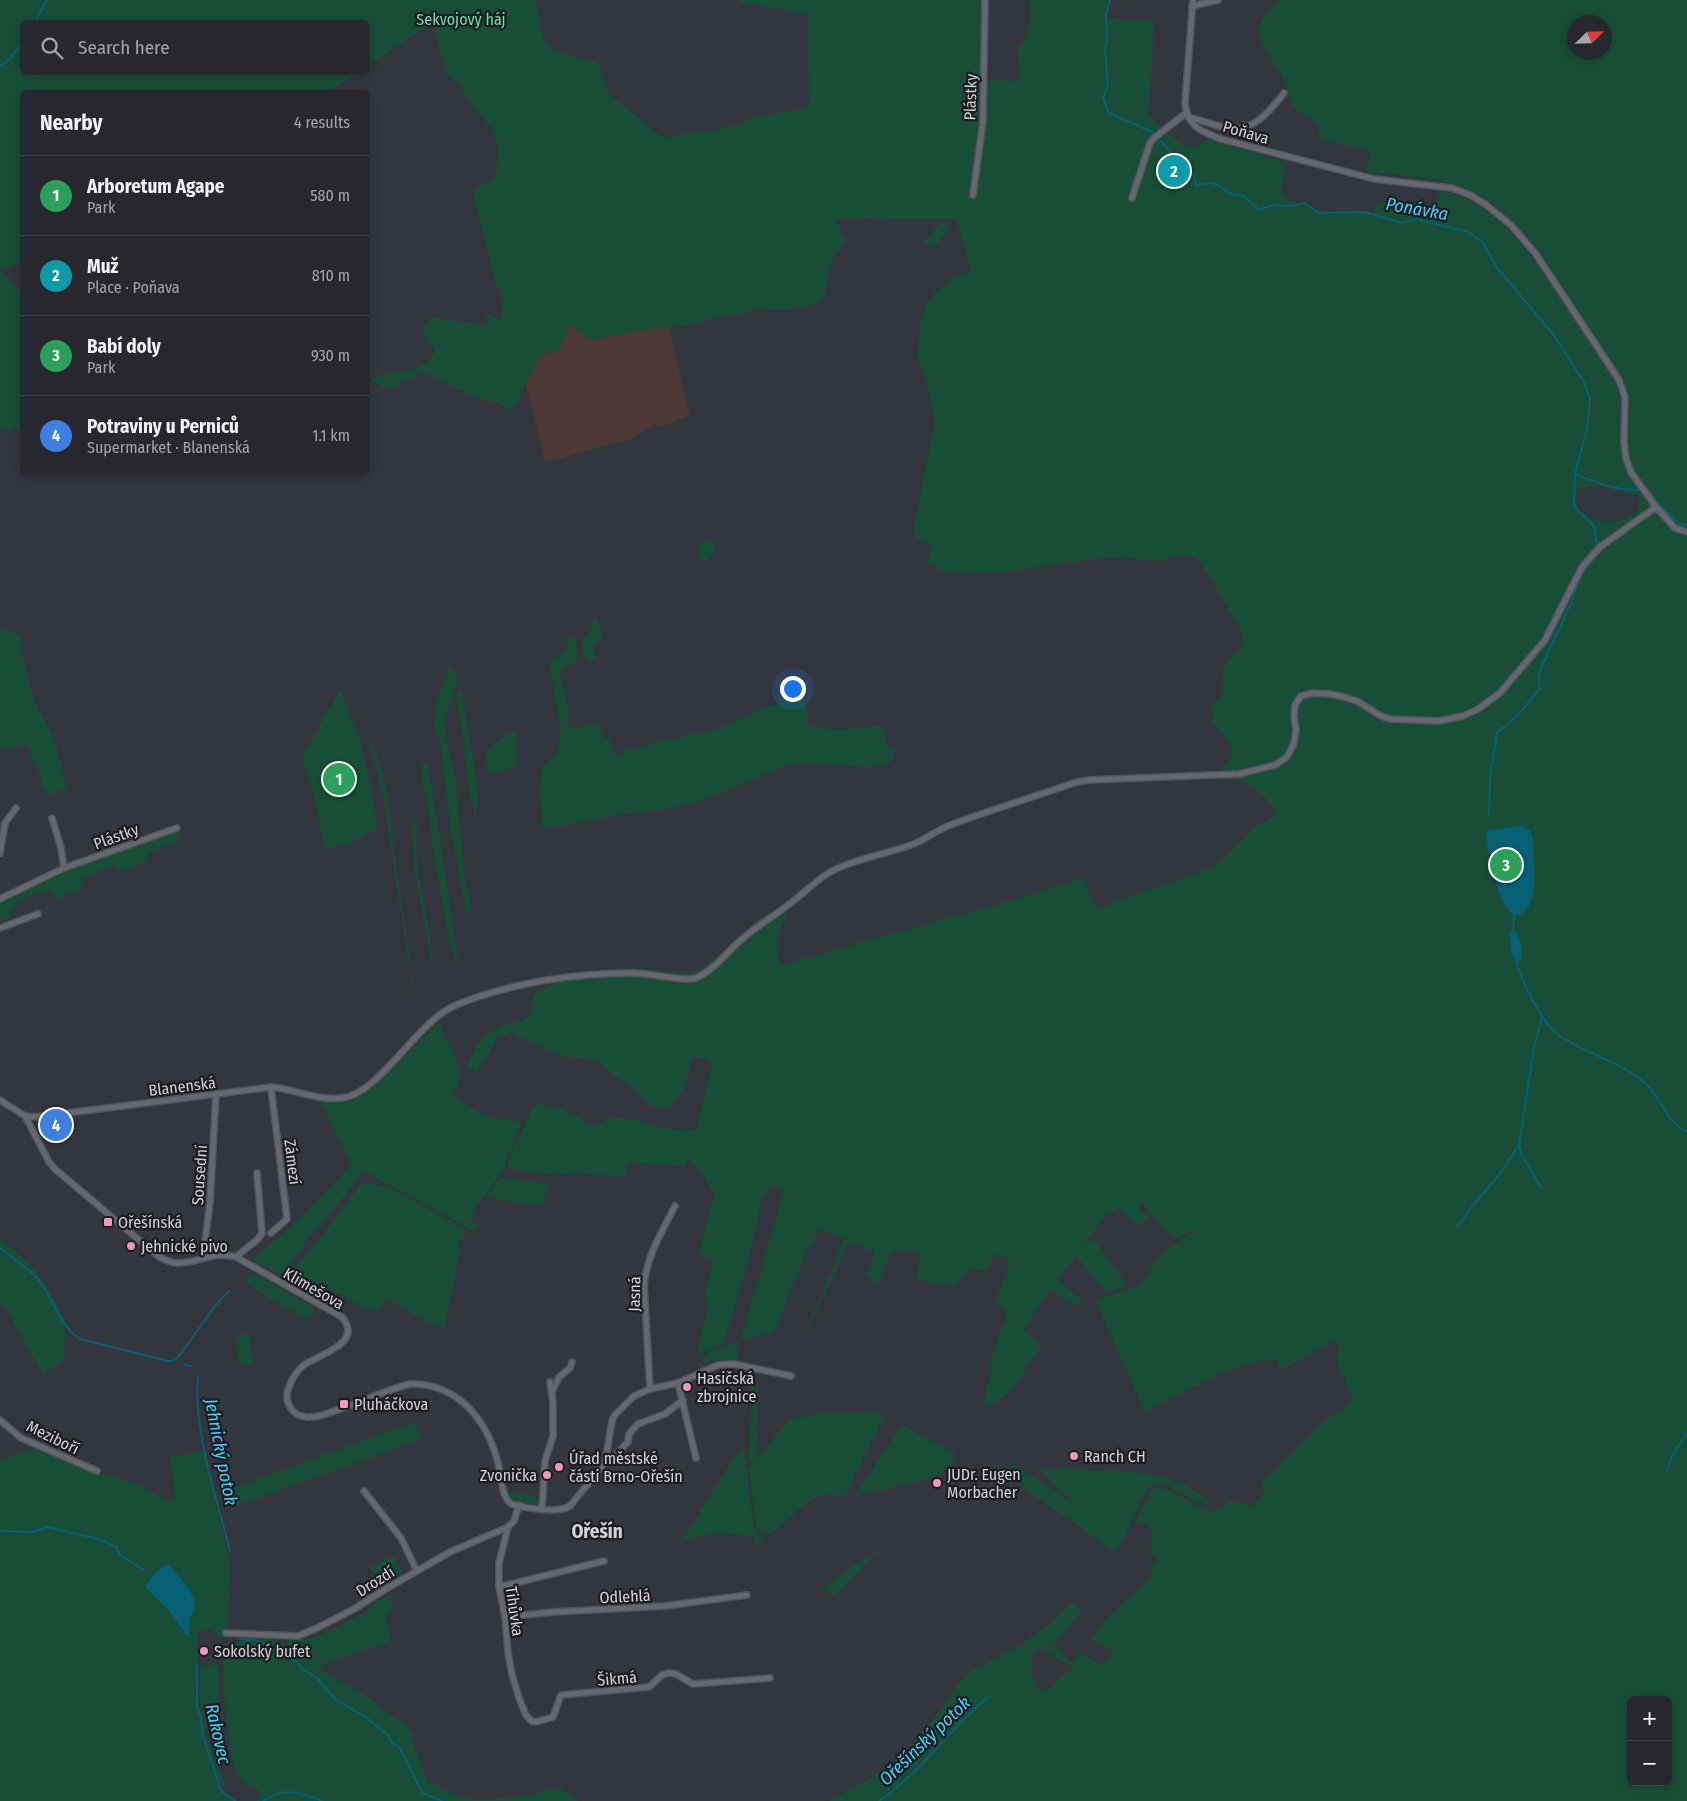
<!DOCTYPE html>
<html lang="en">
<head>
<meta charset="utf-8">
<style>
	body { margin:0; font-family:"Fira Sans Condensed",sans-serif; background:#33343a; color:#f1f3f6 }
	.controls { position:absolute; right:15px; bottom:15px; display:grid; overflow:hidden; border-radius:8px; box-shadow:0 2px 12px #0003 }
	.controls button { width:45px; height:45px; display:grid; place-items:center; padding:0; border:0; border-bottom:1px solid #43444a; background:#27282e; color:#f1f3f6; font:25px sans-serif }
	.compass { position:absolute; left:1567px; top:15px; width:45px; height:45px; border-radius:50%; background:#27282e; box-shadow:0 2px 12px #0003; rotate:67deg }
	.you { position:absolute; left:792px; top:688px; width:18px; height:18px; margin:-12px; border:4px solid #fff; border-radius:50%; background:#1a73e8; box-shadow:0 0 0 8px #1a73e833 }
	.badge { display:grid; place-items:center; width:32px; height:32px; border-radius:50%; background:#8c9099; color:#fff; font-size:16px; font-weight:700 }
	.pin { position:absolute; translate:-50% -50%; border:2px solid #fff; box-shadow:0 1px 5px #0006 }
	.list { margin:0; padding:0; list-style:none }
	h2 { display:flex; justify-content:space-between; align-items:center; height:65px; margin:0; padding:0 20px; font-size:21px }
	h2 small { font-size:16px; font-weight:400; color:#a4a6aa }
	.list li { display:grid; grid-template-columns:32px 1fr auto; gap:15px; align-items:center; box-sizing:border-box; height:80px; padding:0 20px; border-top:1px solid #43444a }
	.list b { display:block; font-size:19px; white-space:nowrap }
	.list p { margin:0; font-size:16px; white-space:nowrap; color:#a4a6aa }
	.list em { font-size:16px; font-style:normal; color:#a4a6aa }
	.icon { flex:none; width:28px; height:28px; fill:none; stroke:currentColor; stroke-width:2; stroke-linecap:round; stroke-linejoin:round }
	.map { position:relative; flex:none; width:1687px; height:1801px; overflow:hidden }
	.search { position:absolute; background:#27282e; box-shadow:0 2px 12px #0003; left:20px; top:20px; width:350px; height:55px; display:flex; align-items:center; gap:12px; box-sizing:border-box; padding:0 18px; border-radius:8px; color:#a4a6aa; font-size:19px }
	.panel { position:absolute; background:#27282e; box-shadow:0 2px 12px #0003; left:20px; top:90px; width:350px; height:385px; border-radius:8px }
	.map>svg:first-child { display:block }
	.commercial { fill:#4c3834 }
	.green { fill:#184e37; fill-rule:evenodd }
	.water { fill:#056075 }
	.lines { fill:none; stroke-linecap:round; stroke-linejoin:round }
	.stream { stroke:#056075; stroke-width:2 }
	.minor-casing { stroke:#52545a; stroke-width:8 }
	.minor { stroke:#666870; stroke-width:5 }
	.poi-dot { fill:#ef9ab8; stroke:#1c1d21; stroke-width:2 }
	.labels { text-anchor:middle; stroke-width:4.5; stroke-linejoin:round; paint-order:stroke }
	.park-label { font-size:16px; fill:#6ce1ac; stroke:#1c1d21 }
	.street-label { font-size:16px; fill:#d2d3d8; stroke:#1c1d21 }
	.poi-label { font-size:16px; fill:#d2d3d8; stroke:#1c1d21; text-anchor:start }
	.water-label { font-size:18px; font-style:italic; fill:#42d4fc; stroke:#1c1d21 }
	.quarter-label { font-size:19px; font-weight:bold; fill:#d2d3d8; stroke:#1c1d21 }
</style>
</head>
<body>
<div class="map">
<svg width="1687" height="1801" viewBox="0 0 1687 1801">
	<rect width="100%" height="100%" fill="#34363d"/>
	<!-- commercial -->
	<path class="commercial" d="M570,324L592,341L630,332L669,327L690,415L664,426L654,425L631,439L545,462L526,385L542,354L559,351Z"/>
	<!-- green -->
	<g class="green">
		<path d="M0,0H535L545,44C561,55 578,59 597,61L610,95L663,138L737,126L752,117L809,108L808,13L741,3V0H983L981,80L1020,81L1017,50L1024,39L1030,22L1029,0H1111L1107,18L1154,22L1149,115L1181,144L1195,147L1208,139L1287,163L1281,191L1292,203L1306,205L1321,211L1355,210L1374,214L1376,202L1399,201L1435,208L1440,191C1499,201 1532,257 1563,303C1581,330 1598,356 1616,383L1620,396V434L1630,416L1629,398L1624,380C1606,353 1587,325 1569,298C1540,254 1511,205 1459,186C1435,177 1392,175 1365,172L1371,151L1317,138L1320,130C1312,114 1303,117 1294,107C1288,100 1287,86 1283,78C1271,56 1247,35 1268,12C1273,7 1277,3 1283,0H1687V1801H829L873,1777L908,1751L918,1736L940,1711L949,1699L950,1693L971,1671L1019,1646L1047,1626L1072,1603L1082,1610L1057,1641L1033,1653L1031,1674L1035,1680L1036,1687L1040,1691L1050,1689L1061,1676L1074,1669L1101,1685L1044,1650L1054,1645L1072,1663L1080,1653L1103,1666L1113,1651L1092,1639L1102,1623L1110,1615L1154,1574L1150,1571L1156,1559L1161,1562L1150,1554C1153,1537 1158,1524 1135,1522L1152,1490L1160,1487L1174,1493L1210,1513L1231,1501L1247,1504L1251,1507L1265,1492L1260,1483L1327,1418L1346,1408L1353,1396L1335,1360L1339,1351L1335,1341L1281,1370L1275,1358C1235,1363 1182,1393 1145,1412L1095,1300L1141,1285L1159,1257L1199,1226L1173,1240L1142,1203L1138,1207L1147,1216V1219L1138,1226L1135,1225C1130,1219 1124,1215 1120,1209V1207L1104,1218L1083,1246L1094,1239L1127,1285L1106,1293L1076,1255L1058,1279L1083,1302L1077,1306L1071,1303L1049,1290L1023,1331L1042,1345C1020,1373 1020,1393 983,1407L989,1379H992L990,1376L992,1367L990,1365L1000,1331L1007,1319L1005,1308L995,1301L1009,1266L1008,1259L1001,1254L995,1255L986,1270C970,1268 961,1274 953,1288L916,1279L920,1256C912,1248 900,1248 890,1253L879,1284L866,1276L875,1252L849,1242L803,1341L813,1312L824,1290L827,1277L831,1272L844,1238L819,1229L812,1244L808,1248L774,1333L741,1339L784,1191L779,1188L769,1187L762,1200L749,1257L724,1343L701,1354L698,1351L708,1306L704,1298L713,1259L699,1253L710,1206L716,1197L700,1170L688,1159L685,1166L627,1162V1176L535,1173L508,1168C508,1151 520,1137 526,1123C529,1118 529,1112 533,1108C535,1106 538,1105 540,1103L561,1109L578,1117L587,1125L598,1126L608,1117L640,1121L656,1127L696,1131L712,1065L705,1058L693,1057L684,1089L669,1109C647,1109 646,1098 631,1087C626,1083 620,1080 615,1076C610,1072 605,1067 600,1063C587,1054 573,1060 560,1055C544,1049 530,1041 514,1035L513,1031L497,1039L476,1074L467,1065L482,1037L501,1026L523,1021L530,1014L534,995L571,973L633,968L692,973L706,966L754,922L783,905L788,915C776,936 774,941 781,965L1010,901L1082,878L1096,908L1099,909L1118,900L1167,884L1195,874L1220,862L1240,843L1254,827L1264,823L1277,814C1267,794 1248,780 1224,779L1222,767C1244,753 1225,736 1213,723L1212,707C1216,702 1221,698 1223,691C1224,683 1221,674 1225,667C1232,653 1246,651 1242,633L1210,577L1199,561L1192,557L1185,555L1157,561L1110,557L1000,572L964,573L946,572L927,563L930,551L933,545L923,542L915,536L913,530L935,422L926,377L917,357L921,323L925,307L934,294L954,278L971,271L956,219H884L870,217L835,220L846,240L833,259L829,271L826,295L819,302L792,311L759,308L743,314H730L689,325L630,332L592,341L570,324L559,351L542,354L512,411L496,402L476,398L426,374C411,374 401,384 389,391L373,381L371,378L417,368L425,364L435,353L434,348L427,342L423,327L430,318L489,325L485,312L500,320C504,301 505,302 497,285C495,281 495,275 492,270L473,191L474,188L494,179L496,175L498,151L495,135L491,127L477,112L458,83L449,76L444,66L440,54L436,31L432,23L368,66V22H22V72L357,73L329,92H22V262L0,269L22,294V433L16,429L0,431ZM1574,22H1604V52H1574ZM1599,486L1639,495V508C1636,512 1631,517 1627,519C1614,526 1581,521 1577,505C1576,500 1577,494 1577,489ZM1631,1700H1668V1782H1631Z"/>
		<path d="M942,221L950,228L933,249L924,242Z"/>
		<path d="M706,540H713L716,550L708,560H701L697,548Z"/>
		<path d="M595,616L599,622L602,636L600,640L594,645L595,658L590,663C584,657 578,644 584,637C587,634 589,635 590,631C593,626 591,621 595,616Z"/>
		<path d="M0,630C8,629 14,631 19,636L31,690L36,704L55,740L67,789L51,794L43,787L37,766L25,744L0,751Z"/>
		<path d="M573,638C578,644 578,654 576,662L563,668L560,674L568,710L569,728C576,730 588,723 599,724L604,737L610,742L614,753L622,756L627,750L724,727L753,713L798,695H802L806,706L808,724C828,734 861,727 882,726L888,748L894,749C902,780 827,762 810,762C803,763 795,765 788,765L723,792L683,806L653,811L623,814L543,829C541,817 537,772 545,764C550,758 558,758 559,748C564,721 553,692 550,664L552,658C564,658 566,649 568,639Z"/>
		<path d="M452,666L458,683L444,719L445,731L456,781L464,873L472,912H466L450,824L441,748L435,726L437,699L446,680L449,667Z"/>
		<path d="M340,690L359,737L374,799L377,829L346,845L325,849L314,796L302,757Z"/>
		<path d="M460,692H462L475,771L478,800L476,816L474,814C468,791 466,769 464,745C463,728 457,712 457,695Z"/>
		<path d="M516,731L517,766L488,774L486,753L487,750L504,737Z"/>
		<path d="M367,736C389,772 390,817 395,858C402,908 411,958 416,1009L383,796Z"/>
		<path d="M422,761L427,764L441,844L458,961L457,966L450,946L432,841L428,805L422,785Z"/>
		<path d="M415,820H417C417,829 416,838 416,848C418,885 430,922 433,959L431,960L414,866L412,826Z"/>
		<path d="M178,828L181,840L147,854L148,861L119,873L115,865L81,879L84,888L57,899L50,890C39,893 20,897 13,907C11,910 11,914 10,918L0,922V903L3,901L57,874Z"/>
		<path d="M439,1022L459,1065L461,1077L453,1095L470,1107L491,1118L522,1122L502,1171L473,1212L471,1222L477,1223L474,1231L364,1171L316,1231L314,1230L283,1276L257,1262L254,1260L255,1257L302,1217L308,1223L302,1216L352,1164L320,1102H349L372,1089Z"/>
		<path d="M501,1177L550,1185C546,1192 542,1197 546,1205L520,1203L486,1197Z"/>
		<path d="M362,1183L386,1186L466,1229L464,1237L458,1241L460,1252L445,1326L440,1329L385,1298L379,1309L373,1312L293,1271L333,1222Z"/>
		<path d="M0,1237L40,1275L65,1321L64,1360L43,1374L6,1309L0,1304Z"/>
		<path d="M251,1272L315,1308L310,1320L276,1303L245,1282Z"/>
		<path d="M250,1334L253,1364L239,1366L236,1336Z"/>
		<path d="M737,1342L738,1362L715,1360L704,1364L703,1359L712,1350Z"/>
		<path d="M752,1385L759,1386L756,1460L790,1419C807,1417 829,1411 847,1413C854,1414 860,1417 865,1410L885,1416L845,1496C837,1496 829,1494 821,1496C799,1501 787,1528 766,1535L759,1532L757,1529L749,1470L754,1463H751L749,1459Z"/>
		<path d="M414,1422L422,1439L236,1506L231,1489Z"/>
		<path d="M902,1424L923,1437L950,1450L954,1453V1460L941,1475L932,1478L855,1496Z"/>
		<path d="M744,1446L753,1521C755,1530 756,1534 763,1539V1543L758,1546L755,1544L753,1537C729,1533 705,1533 682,1541L725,1471Z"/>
		<path d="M35,1447L96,1473L139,1485L168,1501L176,1498L170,1458L203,1450L228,1554L231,1588L230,1597L227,1604L228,1623L231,1628L223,1629V1637H218L211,1628L198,1634L197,1657L199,1705L205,1722V1736L224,1781L223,1789L226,1795L232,1801H0V1460ZM163,1566L194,1609L189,1620V1639L168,1610L146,1587V1585Z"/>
		<path d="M1013,1465H1016L1081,1509L1037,1468L1142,1473L1155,1475L1187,1486L1208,1499L1209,1503L1205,1505L1199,1503L1167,1486L1161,1484L1152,1485C1135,1501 1132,1532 1115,1552L1005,1475Z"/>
		<path d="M513,1491L536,1497L539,1499L540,1504L538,1505L512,1501L508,1494Z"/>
		<path d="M881,1549L834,1596L822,1589L863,1559Z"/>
		<path d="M394,1556L403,1575L383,1586H380L370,1568Z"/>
		<path d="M389,1595L393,1599L392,1608L386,1619L390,1642L330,1661L318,1668L368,1697L412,1731L414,1745L429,1785L438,1784L441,1789L462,1797L479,1800L517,1798L559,1788L578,1801H256L259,1795L258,1789C249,1786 241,1782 237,1773C227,1750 221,1679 225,1653C226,1650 228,1647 230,1643L260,1636L285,1645L301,1656L288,1644L287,1640L314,1638L361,1615L375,1603Z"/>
		<path d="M203,1665H217L219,1668V1705L216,1708H202L200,1705V1668Z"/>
	</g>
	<!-- water -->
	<g class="water">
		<path d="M1522,826L1530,831L1533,839C1532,859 1543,911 1515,916C1497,906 1489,854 1486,835L1489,830Z"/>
		<path d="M1515,931C1521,938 1523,950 1521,959L1518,962L1513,959L1509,934L1511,932Z"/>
		<path d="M169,1565L187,1586L195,1601L194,1609L189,1620V1639L168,1610L146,1588V1585C152,1577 158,1567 169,1565Z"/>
	</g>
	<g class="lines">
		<!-- stream -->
		<g class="stream">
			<path d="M1110,0L1106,14L1107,40L1105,50L1108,86L1103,98L1109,113L1152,132L1175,156L1182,172L1194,175L1196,185L1212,183L1222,187L1228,193L1244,196L1259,210L1273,205L1292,206L1305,203L1319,213L1364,212L1403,223L1416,219L1469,232L1483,243L1498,269L1553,334L1584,382L1590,399L1587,428L1575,474C1596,482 1620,493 1642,489"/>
			<path d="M35,22L47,0"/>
			<path d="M0,66L10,59L22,43"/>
			<path d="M1575,475L1574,506L1594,526L1597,547"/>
			<path d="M1649,494L1679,524L1687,525"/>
			<path d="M1489,816L1490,778L1497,733L1518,715L1540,689L1539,673L1570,605L1582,574L1598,552"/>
			<path d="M1513,933L1514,915"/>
			<path d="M1516,960C1520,978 1541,1021 1556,1033C1583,1054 1619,1060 1645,1083C1657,1093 1662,1109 1672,1120C1676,1125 1682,1129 1687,1132"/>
			<path d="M1519,1145L1521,1154L1542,1189"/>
			<path d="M1457,1227L1474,1204L1502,1171L1519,1145L1534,1048L1542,1018"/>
			<path d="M0,1248C11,1257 34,1272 41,1283C54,1302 60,1326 80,1339L168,1361H173L179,1356L215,1306L229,1291"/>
			<path d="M185,1365L192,1366"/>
			<path d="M198,1377C193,1431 217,1498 230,1551"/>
			<path d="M1667,1470L1671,1458L1687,1433"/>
			<path d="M0,1531L32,1532L48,1527L102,1540L116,1547L121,1556L135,1564L144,1570"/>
			<path d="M240,1639L256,1640L296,1661L302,1669L316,1677L336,1700L364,1716L388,1735L392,1743L400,1748L422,1793L442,1801"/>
			<path d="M197,1664V1707L201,1718L202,1733L218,1781L220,1790L235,1801"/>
			<path d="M264,1801C282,1786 303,1793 322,1801"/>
			<path d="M879,1801C920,1773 949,1730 987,1698"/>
		</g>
		<!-- minor casing -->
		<g class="minor-casing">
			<g id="minor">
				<path d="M1193,0L1185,103C1188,128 1201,131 1221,139L1374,179L1452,188L1470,195L1485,204L1511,225L1535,253L1619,380L1625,397L1624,441L1626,459L1631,472L1656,507L1675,528L1687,532"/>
				<path d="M1192,6L1218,0"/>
				<path d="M1189,118C1202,119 1214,126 1227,128C1253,133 1270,111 1284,93"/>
				<path d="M973,195L983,121L985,0"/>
				<path d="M1132,198L1150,143L1154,138L1186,113"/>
				<path d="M52,818L61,848L64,868"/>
				<path d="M0,853L5,823L16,808"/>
				<path d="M0,899L64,868L177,828"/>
				<path d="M0,928L38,914"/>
				<path d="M0,1100L25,1116L36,1117L271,1087C295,1089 317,1101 342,1098C380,1094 417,1021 456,1005C510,983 574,973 633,973C649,973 685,982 696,978C713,971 727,952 741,940C755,927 773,917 788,905C801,896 813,883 827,874C847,861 885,854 908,846C925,841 937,829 953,824C994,809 1036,796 1077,782L1089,780L1239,774L1275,765L1287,757L1294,743L1296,729L1294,716L1295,705L1301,696L1313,693L1330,694L1344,697L1357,701L1381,716L1390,719L1439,721L1463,716L1478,709L1500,693L1545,640L1582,567L1600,547L1656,507"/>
				<path d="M25,1116L49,1162L55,1169L158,1256C163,1259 170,1263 177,1263C199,1263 212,1251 236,1257L342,1317C364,1343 320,1354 304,1365C297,1371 292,1378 289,1387C286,1393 286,1399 289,1405C293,1414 302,1418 311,1417C320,1417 329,1413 337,1410C362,1402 385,1390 410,1384C458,1383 487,1420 498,1463C501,1475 501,1496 511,1504C525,1508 557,1514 570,1506L605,1463L612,1421L615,1415L634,1396L650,1389L678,1383L718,1365L734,1364L791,1376"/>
				<path d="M271,1233L287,1219L271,1087"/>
				<path d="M236,1257L258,1239L262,1233L257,1173"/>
				<path d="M203,1258L210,1202L216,1094"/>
				<path d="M678,1383L696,1458"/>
				<path d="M650,1389L644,1286C646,1257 662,1232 675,1206"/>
				<path d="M552,1392L559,1377L570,1368L572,1362"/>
				<path d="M0,1420L21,1438L97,1471"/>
				<path d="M606,1459L614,1457L628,1442L629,1434L638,1424L665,1414L683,1400"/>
				<path d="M364,1491L401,1538L417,1571"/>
				<path d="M542,1509L545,1461L553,1436V1403L550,1382"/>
				<path d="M508,1527L499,1563V1587L505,1617L508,1653L512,1674L519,1698L526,1715L531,1721L536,1722L553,1717L561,1695L649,1687L662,1675L669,1673L676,1674L693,1684L770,1678"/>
				<path d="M499,1587L604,1561"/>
				<path d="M505,1617L553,1612L665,1606L747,1595"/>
				<path d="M226,1633L298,1636L317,1628L354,1609L384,1590L450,1552L508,1527L514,1521L519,1505"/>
			</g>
		</g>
		<!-- minor -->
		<use href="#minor" class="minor"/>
	</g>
	<!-- markers -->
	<g class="poi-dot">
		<rect x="103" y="1217" width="10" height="10" rx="2.5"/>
		<circle cx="131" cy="1246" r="5"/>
		<circle cx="687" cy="1387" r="5"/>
		<rect x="339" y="1399" width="10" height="10" rx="2.5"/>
		<circle cx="1074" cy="1456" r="5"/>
		<circle cx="559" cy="1467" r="5"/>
		<circle cx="547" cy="1475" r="5"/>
		<circle cx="937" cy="1483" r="5"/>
		<circle cx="204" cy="1651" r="5"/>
	</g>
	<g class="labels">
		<!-- park labels -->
		<g class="park-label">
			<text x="461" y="25">Sekvojový háj</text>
		</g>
		<!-- street labels -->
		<g class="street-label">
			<text transform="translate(970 97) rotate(-88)" y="6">Plástky</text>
			<text transform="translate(1246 132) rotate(16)" y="6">Poňava</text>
			<text transform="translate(116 836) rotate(-20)" y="6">Plástky</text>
			<text transform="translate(182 1086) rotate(-7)" y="6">Blanenská</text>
			<text transform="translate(293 1162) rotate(83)" y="6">Zámezí</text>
			<text transform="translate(199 1175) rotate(-86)" y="6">Sousední</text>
			<text transform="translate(314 1288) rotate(30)" y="6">Klimešova</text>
			<text transform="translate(634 1294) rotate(-89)" y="6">Jasná</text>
			<text transform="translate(53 1437) rotate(26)" y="6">Meziboří</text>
			<text transform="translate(375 1581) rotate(-32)" y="6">Drozdí</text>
			<text transform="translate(625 1596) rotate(-3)" y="6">Odlehlá</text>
			<text transform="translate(515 1611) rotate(82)" y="6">Tihůvka</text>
			<text transform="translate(617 1678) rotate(-5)" y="6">Šikmá</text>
		</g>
		<!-- poi labels -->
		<g class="poi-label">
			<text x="118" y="1228">Ořešínská</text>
			<text x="141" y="1252">Jehnické pivo</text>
			<text x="697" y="1384">Hasičská<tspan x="697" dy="18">zbrojnice</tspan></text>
			<text x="354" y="1410">Pluháčkova</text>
			<text x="1084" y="1462">Ranch CH</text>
			<text x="569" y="1464">Úřad městské<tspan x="569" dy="18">části Brno-Ořešín</tspan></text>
			<text x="947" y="1480">JUDr. Eugen<tspan x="947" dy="18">Morbacher</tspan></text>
			<text x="537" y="1481" text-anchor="end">Zvonička</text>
			<text x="214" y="1657">Sokolský bufet</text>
		</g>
		<!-- water labels -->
		<g class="water-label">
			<text transform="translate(1417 209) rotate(10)" y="6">Ponávka</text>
			<text transform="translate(221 1452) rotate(79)" y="6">Jehnický potok</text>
			<text transform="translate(218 1734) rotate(77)" y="6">Rakovec</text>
			<text transform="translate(925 1741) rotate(-44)" y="6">Ořešínský potok</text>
		</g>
		<!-- quarter labels -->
		<g class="quarter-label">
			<text x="597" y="1538">Ořešín</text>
		</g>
	</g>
</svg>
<div class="controls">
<button>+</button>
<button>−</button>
</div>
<svg class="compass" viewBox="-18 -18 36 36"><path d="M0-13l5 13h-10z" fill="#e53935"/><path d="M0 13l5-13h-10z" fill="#a4a6aa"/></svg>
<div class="you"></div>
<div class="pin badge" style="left:339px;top:779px;background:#2e9e5b">1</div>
<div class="pin badge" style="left:1174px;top:171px;background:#0f9aa8">2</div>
<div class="pin badge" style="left:1506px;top:865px;background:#2e9e5b">3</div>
<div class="pin badge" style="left:56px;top:1125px;background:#3f7fe0">4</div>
<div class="search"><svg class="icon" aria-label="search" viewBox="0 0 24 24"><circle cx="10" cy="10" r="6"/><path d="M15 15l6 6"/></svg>Search here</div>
<section class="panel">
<h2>Nearby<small>4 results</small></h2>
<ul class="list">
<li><span class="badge" style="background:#2e9e5b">1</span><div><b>Arboretum Agape</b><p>Park</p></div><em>580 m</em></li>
<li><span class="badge" style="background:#0f9aa8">2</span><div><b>Muž</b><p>Place · Poňava</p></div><em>810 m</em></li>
<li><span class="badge" style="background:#2e9e5b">3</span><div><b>Babí doly</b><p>Park</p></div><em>930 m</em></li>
<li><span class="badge" style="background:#3f7fe0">4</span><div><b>Potraviny u Perniců</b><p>Supermarket · Blanenská</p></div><em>1.1 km</em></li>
</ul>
</section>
</div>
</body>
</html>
